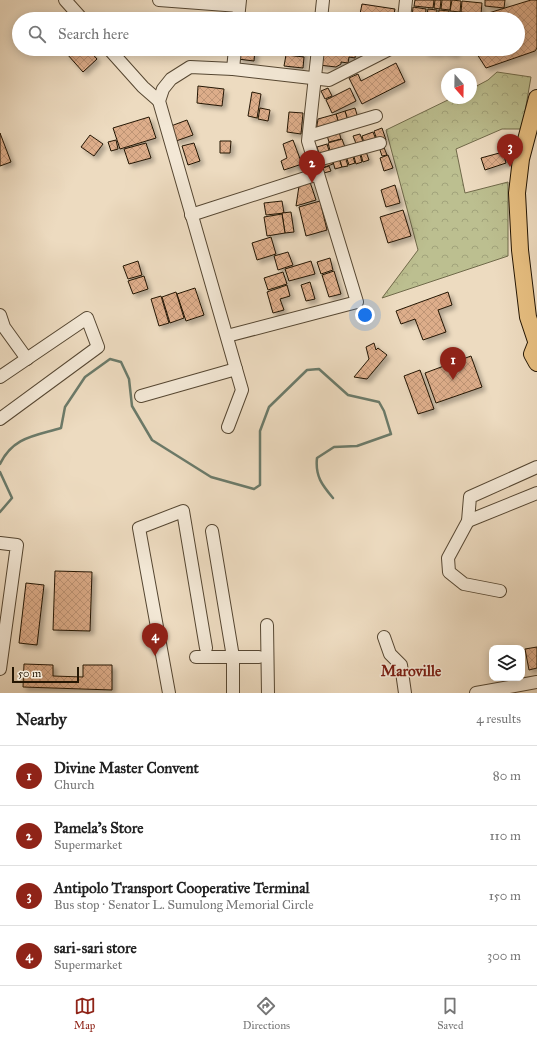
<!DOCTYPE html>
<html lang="en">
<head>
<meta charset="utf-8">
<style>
	body { margin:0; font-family:"IM FELL Great Primer",serif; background:#f6f6f6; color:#222 }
	.controls { position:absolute; right:12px; bottom:12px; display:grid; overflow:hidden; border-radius:8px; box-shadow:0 2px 10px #0003 }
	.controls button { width:36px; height:36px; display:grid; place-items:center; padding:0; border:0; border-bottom:1px solid #e0e0e0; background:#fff; color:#222; font:20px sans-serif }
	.compass { position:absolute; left:441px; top:68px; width:36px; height:36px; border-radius:50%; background:#fff; box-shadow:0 2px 10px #0003; rotate:160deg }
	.scale { position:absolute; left:12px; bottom:10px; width:67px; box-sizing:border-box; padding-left:4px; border:2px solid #241603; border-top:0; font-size:11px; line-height:14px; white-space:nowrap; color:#241603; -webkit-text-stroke:3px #f3e8d6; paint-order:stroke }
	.you { position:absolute; left:365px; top:315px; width:14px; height:14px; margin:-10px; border:3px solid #fff; border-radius:50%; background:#1a73e8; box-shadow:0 0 0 6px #1a73e833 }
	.badge { display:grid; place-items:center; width:26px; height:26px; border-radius:50%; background:#8f2418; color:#fff; font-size:13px; font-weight:700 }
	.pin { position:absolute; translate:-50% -33px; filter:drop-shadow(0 1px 2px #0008) }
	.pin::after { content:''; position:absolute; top:21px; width:14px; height:12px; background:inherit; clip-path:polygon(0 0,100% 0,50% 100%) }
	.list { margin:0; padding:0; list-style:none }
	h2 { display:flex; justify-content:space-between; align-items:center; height:52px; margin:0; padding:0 16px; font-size:17px }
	h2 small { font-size:13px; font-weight:400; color:#767676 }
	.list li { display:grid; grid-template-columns:26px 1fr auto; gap:12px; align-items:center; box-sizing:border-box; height:60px; padding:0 16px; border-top:1px solid #e0e0e0 }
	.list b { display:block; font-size:15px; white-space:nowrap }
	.list p { margin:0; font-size:13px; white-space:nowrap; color:#767676 }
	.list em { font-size:13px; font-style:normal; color:#767676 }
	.icon { flex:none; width:22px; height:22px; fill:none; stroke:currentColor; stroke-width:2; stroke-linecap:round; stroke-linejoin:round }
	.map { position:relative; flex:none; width:537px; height:693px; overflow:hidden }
	.search { position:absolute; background:#fff; box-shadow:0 2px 10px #0003; left:12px; right:12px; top:12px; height:44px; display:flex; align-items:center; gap:10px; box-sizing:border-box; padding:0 14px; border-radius:22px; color:#767676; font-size:15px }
	.sheet { height:292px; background:#fff }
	nav { display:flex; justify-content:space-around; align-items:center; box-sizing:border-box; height:56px; border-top:1px solid #e0e0e0; background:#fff; font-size:11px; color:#767676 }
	nav a { display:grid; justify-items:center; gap:2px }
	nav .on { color:#8f2418 }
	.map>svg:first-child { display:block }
	.forest { fill:url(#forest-crowns); stroke:#706a4a }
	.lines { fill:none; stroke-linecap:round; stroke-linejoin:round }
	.stream { stroke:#6b7a69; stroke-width:2.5 }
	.building { fill:url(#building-cross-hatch); stroke:#241603; filter:url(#shadow) }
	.minor-casing { stroke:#564732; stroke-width:14 }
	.major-casing { stroke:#241603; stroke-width:18 }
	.minor { stroke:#f3e8d6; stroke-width:12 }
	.major { stroke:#e6be80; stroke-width:16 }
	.labels { text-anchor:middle; stroke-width:3; stroke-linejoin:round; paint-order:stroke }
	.neighbourhood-label { font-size:15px; font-weight:bold; fill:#7a1f14; stroke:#f3e8d6 }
</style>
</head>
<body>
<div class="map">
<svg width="537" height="693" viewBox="0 0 537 693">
	<defs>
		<pattern id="forest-crowns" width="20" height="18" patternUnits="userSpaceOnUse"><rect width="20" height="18" fill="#bcbf90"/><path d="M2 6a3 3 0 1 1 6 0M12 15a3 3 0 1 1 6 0" fill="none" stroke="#a1a37b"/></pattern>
		<pattern id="building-cross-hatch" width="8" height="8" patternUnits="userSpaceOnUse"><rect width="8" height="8" fill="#ddad8a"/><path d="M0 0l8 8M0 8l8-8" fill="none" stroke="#be9475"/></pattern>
		<filter id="shadow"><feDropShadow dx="3.5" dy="3.5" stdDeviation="2" flood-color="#0004"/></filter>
	</defs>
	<rect width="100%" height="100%" fill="#eddbc0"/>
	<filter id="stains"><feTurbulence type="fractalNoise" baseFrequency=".005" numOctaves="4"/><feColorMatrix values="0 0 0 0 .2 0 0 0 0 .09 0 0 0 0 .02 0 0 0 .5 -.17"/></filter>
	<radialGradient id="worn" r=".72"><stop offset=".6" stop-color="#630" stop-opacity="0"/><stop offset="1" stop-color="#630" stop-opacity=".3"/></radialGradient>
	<!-- forest -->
	<path class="forest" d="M497,72L531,77L522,129H502L456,149L465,193L508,182V256L382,298L418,250L386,130L452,98H471V89L488,80Z"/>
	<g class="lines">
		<!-- stream -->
		<g class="stream">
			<path d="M0,464C13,437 34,436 61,428L65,407L85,377L110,359L121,362L129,379L132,406L152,440L211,477L254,489L260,485V431L269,407L307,370L319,369L348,395L379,402L384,411L391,434L357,446L334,447L317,458C315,476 322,485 333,498"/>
			<path d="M0,472L12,498L0,512"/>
		</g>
	</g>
	<!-- building -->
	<g class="building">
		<path d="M415,0H434L433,8L414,6Z"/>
		<path d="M435,0H441L440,9L434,8Z"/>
		<path d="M442,0H451L450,10L441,9Z"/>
		<path d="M452,0L461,1L460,12L450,11Z"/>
		<path d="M485,0H505L504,8L485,6Z"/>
		<path d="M531,0H537V48L535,51L486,68L475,51L476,49H518V19H481L482,15Z"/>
		<path d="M462,1L482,3L481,14L461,12Z"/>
		<path d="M362,4L395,9L393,18L360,14Z"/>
		<path d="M413,7L426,9L425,19L412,18Z"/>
		<path d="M428,9L437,10L436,19H426Z"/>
		<path d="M439,10L449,11L448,19H438Z"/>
		<path d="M450,13L459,14V19H449Z"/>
		<path d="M462,14L469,15V19H461Z"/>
		<path d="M471,14L481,15L480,19H470Z"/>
		<path d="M73,49H88L97,59L83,72L67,54Z"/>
		<path d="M239,49H255L254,61L238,59Z"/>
		<path d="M285,49H304L303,56L284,54Z"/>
		<path d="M321,49H356L355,58L349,57L348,63L341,62V64L336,67L319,65Z"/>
		<path d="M426,49H441L440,53L425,52Z"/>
		<path d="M443,49H456V54L442,52Z"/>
		<path d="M286,55L304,57L303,68L284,66Z"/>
		<path d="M396,63L405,82L362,104L349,78L358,74L361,81Z"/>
		<path d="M198,86L224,89L222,106L197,103Z"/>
		<path d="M328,88L332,96L325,99L321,91Z"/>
		<path d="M350,88L356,101L332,113L326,100Z"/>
		<path d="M252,92L261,94L257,118L248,116Z"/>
		<path d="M260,108L270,110L268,121L258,119Z"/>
		<path d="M355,108L358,118L348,121L345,111Z"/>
		<path d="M345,111L348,121L339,124L336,114Z"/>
		<path d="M289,112L303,113L301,134L287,132Z"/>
		<path d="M336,114L339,124L316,131L318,119Z"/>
		<path d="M149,117L156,138L120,149L113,128Z"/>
		<path d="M187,120L193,135L176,141L171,126Z"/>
		<path d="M338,128L341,139L329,142L326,132Z"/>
		<path d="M382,128L386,140L378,143L374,131Z"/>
		<path d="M373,132L377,142L365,146L362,136Z"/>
		<path d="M0,133L11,162L0,166Z"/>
		<path d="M360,134L364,144L357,146L353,136Z"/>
		<path d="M90,135L103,144L94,156L81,147Z"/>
		<path d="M342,139L346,150L331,154L328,143Z"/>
		<path d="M116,140L118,149L111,151L108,142Z"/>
		<path d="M293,140L302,164L284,170L281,161L287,158L283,144Z"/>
		<path d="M220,141H231L230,153H220Z"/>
		<path d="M146,143L151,158L129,164L124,149Z"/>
		<path d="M194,143L200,161L188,165L182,146Z"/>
		<path d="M327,144L330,154L320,157L317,147Z"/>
		<path d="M383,145L387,155L382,156L379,147Z"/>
		<path d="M365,149L369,160L363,162L360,151Z"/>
		<path d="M359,151L362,162L356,164L353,153Z"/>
		<path d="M503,152L506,163L485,170L481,158Z"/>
		<path d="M352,154L355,163L349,165L346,156Z"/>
		<path d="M388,155L393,168L384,171L380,158Z"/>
		<path d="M338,156L342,167L335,169L332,158Z"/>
		<path d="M345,156L348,166L342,167L339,157Z"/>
		<path d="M332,158L333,164L322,168L320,161Z"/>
		<path d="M329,166L331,171L324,173L323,168Z"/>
		<path d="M310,182L316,200L296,206L299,186Z"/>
		<path d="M395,185L400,203L386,207L381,190Z"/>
		<path d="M282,201L284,213L266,215L264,203Z"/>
		<path d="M320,201L327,230L306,236L299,207Z"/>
		<path d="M403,210L411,236L388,243L380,217Z"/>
		<path d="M291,212L294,232L285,233L282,213Z"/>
		<path d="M282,214L285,233L267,236L264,217Z"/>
		<path d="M271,237L276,254L257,260L252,243Z"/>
		<path d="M288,252L293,265L278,270L274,256Z"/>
		<path d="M330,258L333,270L321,274L317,262Z"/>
		<path d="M138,261L142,275L128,279L123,266Z"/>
		<path d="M311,261L315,274L289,281L285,269Z"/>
		<path d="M334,271L341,294L329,297L322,275Z"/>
		<path d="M283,272L287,284L268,290L264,278Z"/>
		<path d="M144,276L148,289L133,294L128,281Z"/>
		<path d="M310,282L315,299L306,301L301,285Z"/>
		<path d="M287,285L290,296L280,299L284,310L273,313L267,292Z"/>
		<path d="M195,288L204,315L186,321L177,294Z"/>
		<path d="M176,292L184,318L170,323L162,297Z"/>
		<path d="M448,292L452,305L438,310L446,332L423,340L415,319L401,324L396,311Z"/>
		<path d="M161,296L169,323L159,326L151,299Z"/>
		<path d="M374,343L376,350L378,348L387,355L367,379L354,377L369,359L366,347Z"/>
		<path d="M471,356L482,387L436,403L425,373Z"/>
		<path d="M420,370L434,409L418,414L404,376Z"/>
		<path d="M55,571L92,572L90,631L53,630Z"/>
		<path d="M26,583L44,585L37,645L19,643Z"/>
		<path d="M537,647V668L529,670L525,649Z"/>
		<path d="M24,664L53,665V676L83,677V665H112V690L23,687Z"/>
	</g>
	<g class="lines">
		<!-- minor casing -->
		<g class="minor-casing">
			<g id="minor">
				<path d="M65,0L82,19"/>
				<path d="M159,0L239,6"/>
				<path d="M238,19L240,0"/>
				<path d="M321,19L323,0"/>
				<path d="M404,19L406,0"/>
				<path d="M109,49L143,87L159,101"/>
				<path d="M233,69L235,49"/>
				<path d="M309,136L376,116"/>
				<path d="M314,161L380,143"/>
				<path d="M191,215L318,174"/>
				<path d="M0,315L4,327L27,359"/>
				<path d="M227,336L357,302L308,141L318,49"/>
				<path d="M0,377L87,318L98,347L0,419"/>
				<path d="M141,396L236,369"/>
				<path d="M228,427L242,390L159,101L163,89L171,79L190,67L233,69L329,80L390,49"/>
				<path d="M468,521L537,493"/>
				<path d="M212,531L233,657V693"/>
				<path d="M0,543L17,545L0,669"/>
				<path d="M500,591L464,584L449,572L448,558L468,521L470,497L537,467"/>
				<path d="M267,625L268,693"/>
				<path d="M384,637L390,654L401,665L405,693"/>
				<path d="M196,657H259"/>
				<path d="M169,693L139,528L183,511L206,648"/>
				<path d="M476,693L537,682"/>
			</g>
		</g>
		<!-- major casing -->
		<g class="major-casing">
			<g id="major">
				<path d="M537,98L521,159L517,193L520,250L528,317L537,344"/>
				<path d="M536,344L532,354L537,363"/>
			</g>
		</g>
		<!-- minor -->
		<use href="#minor" class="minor"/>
		<!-- major -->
		<use href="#major" class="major"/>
	</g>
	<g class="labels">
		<!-- neighbourhood labels -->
		<g class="neighbourhood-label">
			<text x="411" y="676">Maroville</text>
		</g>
	</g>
	<rect width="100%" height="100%" filter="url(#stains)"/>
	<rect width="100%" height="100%" fill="url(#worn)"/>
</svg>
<div class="controls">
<button><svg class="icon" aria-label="layers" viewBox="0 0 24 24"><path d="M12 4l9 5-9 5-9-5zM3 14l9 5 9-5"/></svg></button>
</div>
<svg class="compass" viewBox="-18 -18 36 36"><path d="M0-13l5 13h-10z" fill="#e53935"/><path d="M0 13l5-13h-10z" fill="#767676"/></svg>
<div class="scale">50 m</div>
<div class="you"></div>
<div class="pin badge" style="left:453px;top:380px">1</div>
<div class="pin badge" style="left:312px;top:183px">2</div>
<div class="pin badge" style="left:510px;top:167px">3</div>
<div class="pin badge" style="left:155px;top:656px">4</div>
<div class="search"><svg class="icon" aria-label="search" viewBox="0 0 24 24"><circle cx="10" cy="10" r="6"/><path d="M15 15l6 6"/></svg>Search here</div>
</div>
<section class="sheet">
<h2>Nearby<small>4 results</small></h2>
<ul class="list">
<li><span class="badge">1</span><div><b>Divine Master Convent</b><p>Church</p></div><em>80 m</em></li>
<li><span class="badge">2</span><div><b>Pamela's Store</b><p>Supermarket</p></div><em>110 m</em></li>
<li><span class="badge">3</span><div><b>Antipolo Transport Cooperative Terminal</b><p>Bus stop · Senator L. Sumulong Memorial Circle</p></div><em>150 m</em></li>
<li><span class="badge">4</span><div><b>sari-sari store</b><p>Supermarket</p></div><em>300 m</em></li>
</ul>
</section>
<nav>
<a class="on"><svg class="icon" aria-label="map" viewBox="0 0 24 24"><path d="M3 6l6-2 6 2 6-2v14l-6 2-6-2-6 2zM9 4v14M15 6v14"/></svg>Map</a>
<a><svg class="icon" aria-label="directions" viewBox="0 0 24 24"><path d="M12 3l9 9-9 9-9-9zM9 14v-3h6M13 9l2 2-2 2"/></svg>Directions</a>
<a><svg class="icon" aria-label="saved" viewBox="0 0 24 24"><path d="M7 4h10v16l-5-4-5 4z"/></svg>Saved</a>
</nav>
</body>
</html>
